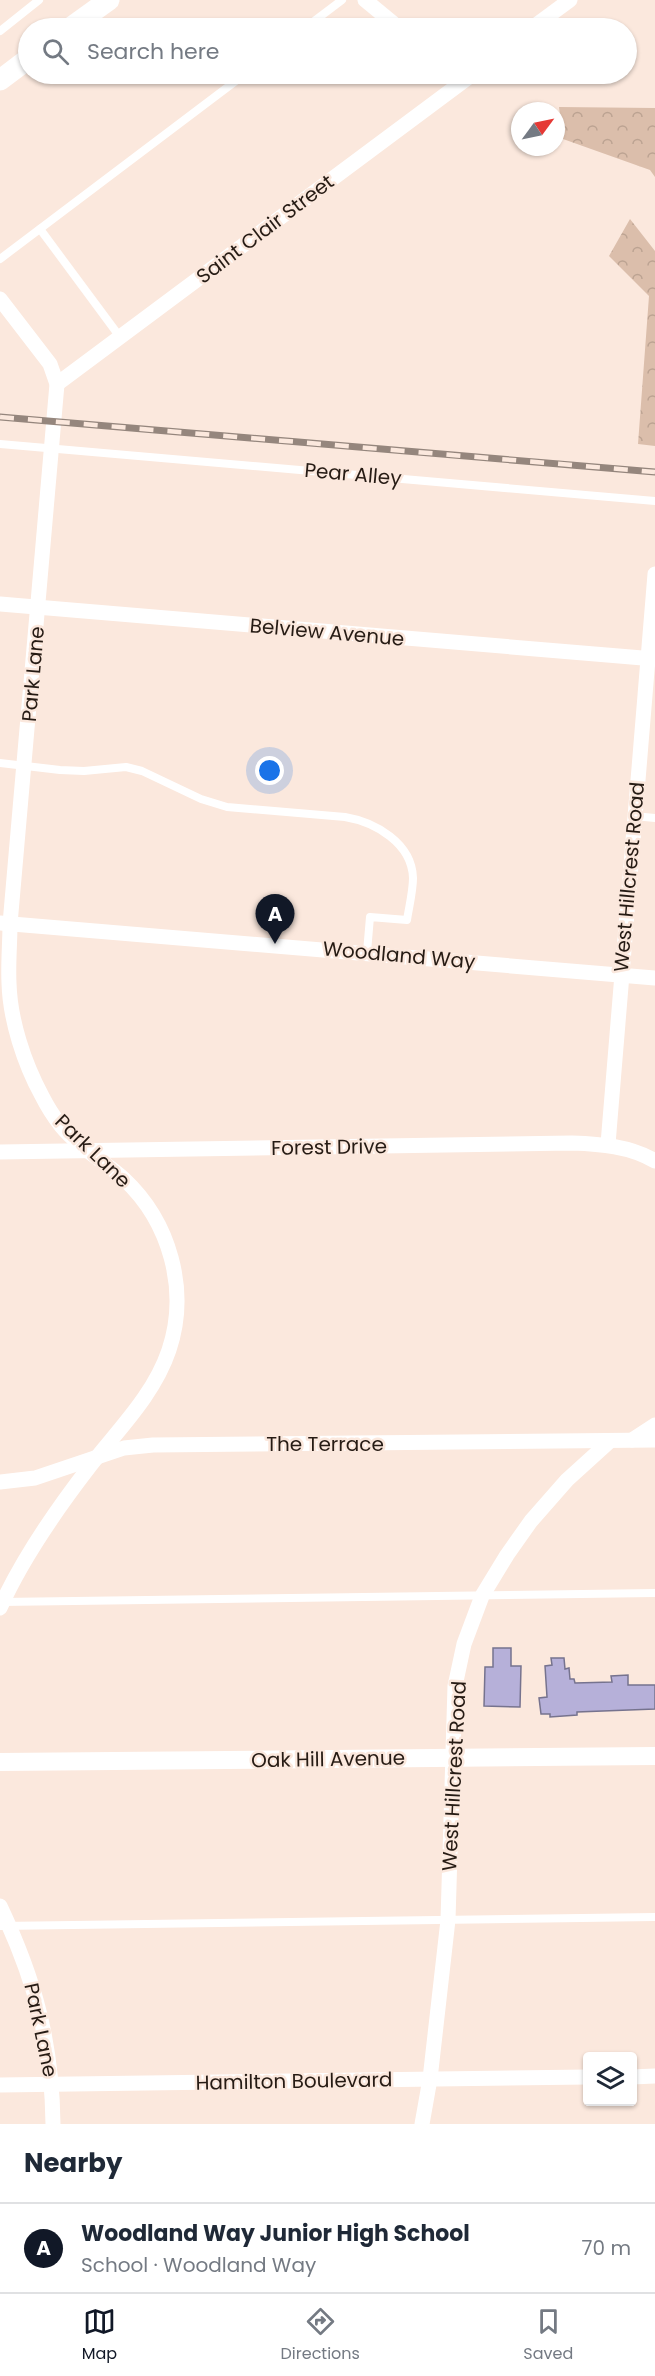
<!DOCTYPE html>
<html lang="en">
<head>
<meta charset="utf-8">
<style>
	body { margin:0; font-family:Poppins,sans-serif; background:#f2f2f3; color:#1f2937 }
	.controls { position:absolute; right:18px; bottom:18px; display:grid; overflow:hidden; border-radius:6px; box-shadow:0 2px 4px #0004 }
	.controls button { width:54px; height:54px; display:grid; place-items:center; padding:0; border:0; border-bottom:2px solid #e0e1e3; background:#fff; color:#1f2937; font:30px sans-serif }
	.compass { position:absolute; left:511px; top:102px; width:54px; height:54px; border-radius:50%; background:#fff; box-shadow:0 2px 4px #0004; rotate:57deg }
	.you { position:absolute; left:270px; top:771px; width:21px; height:21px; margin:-15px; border:4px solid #fff; border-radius:50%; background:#1a73e8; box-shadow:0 0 0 9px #1a73e833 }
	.badge { display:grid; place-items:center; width:39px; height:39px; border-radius:50%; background:#111827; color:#fff; font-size:20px; font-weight:700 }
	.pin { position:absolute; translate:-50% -50px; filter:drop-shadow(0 2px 3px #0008) }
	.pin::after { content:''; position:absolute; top:32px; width:21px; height:18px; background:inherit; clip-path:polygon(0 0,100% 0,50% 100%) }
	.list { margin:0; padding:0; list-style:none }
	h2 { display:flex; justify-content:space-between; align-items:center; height:78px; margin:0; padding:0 24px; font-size:26px }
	h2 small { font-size:20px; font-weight:400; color:#747a83 }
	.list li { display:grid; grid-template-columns:39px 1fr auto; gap:18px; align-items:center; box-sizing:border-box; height:90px; padding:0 24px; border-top:2px solid #e0e1e3 }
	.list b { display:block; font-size:22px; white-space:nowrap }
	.list p { margin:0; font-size:20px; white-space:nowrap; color:#747a83 }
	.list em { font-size:20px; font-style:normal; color:#747a83 }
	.icon { flex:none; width:33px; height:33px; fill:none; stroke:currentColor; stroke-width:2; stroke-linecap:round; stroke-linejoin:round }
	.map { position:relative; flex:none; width:655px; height:2124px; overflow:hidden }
	.search { position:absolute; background:#fff; box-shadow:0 2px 4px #0004; left:18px; right:18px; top:18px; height:66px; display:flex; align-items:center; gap:15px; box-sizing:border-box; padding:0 21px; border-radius:33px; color:#747a83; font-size:22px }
	.sheet { height:168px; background:#fff }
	nav { display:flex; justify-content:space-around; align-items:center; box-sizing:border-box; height:84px; border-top:2px solid #e0e1e3; background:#fff; font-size:16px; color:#747a83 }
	nav a { display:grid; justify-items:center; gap:3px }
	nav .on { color:#111827 }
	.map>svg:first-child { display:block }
	.forest { fill:url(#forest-crowns) }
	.building { fill:#b6b0d9; stroke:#76738e; stroke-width:1.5 }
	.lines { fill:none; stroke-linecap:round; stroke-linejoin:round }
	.service { stroke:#fff; stroke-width:8 }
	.minor { stroke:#fff; stroke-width:15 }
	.tertiary { stroke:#fff; stroke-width:18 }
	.secondary { stroke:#fff; stroke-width:21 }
	.rail-casing { stroke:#95867d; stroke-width:7 }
	.rail { stroke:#fbe8dd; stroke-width:4.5; stroke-dasharray:14; stroke-linecap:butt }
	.labels { text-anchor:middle; stroke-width:5; stroke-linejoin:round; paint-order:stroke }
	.street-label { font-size:20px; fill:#261b14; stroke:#fbe8dd }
</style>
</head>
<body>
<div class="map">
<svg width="655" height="2124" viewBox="0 0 655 2124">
	<defs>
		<pattern id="forest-crowns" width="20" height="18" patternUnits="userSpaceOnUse" patternTransform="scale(1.5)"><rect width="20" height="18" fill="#dbbeab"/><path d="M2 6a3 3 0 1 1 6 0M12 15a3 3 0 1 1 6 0" fill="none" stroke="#bca392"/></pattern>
	</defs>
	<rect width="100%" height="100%" fill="#fbe8dd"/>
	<!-- forest -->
	<g class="forest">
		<path d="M559,107L655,108V177L650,170L563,139Z"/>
		<path d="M630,219L655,251V446L638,444L649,296L609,256Z"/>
	</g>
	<!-- building -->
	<g class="building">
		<path d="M493,1648H511V1666H521L520,1707L484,1706L485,1667H493Z"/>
		<path d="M551,1658H564L565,1669L569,1668L570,1679H574L575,1683L612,1682L611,1676L628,1675V1685H655V1709L577,1712V1715L550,1717V1714H541L539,1698L547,1697L545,1666L552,1665Z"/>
	</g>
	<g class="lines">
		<!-- service -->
		<g class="service">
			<path d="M305,28L342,0"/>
			<path d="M0,31L39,0"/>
			<path d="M40,229L120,337"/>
			<path d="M0,259L245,74"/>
			<path d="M0,444L655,501"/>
			<path d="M0,763L60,770L84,771L126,767L142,771L201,799L227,807L345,817C375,822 412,843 413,878C413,891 409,907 407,920L370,917L367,952"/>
			<path d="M634,816L655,818"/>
			<path d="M1,1602L655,1593"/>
			<path d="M0,1926L655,1917"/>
		</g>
		<!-- minor -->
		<g class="minor">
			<path d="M365,0L399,28"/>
			<path d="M532,28L570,0"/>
			<path d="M0,299L50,364L57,384L10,924C10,943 8,963 9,983C10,1020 24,1063 42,1096C47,1106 54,1117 61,1126C78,1147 104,1161 124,1179C170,1222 189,1290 169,1350C154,1395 118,1430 90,1466C56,1510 23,1557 0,1608"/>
			<path d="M57,384L473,74"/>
			<path d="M0,604L655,659"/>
			<path d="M0,923L655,978"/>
			<path d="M608,1144L655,574"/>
			<path d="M0,1152L572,1143C600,1144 630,1146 655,1161"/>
			<path d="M632,1440L655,1425"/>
			<path d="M0,1482L35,1478L124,1448L153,1445L655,1440"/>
			<path d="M0,1906C35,1980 52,2042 53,2124"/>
			<path d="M632,2077L655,2076"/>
			<path d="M0,2085L588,2077"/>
			<path d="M422,2124L430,2079L448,1920L455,1686L464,1644L482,1596L507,1555L531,1521L567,1480L610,1441"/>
		</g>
		<!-- tertiary -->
		<path class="tertiary" d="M0,1762L655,1756"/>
		<!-- secondary -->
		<g class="secondary">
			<path d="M70,28L109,0"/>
			<path d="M0,80L28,59"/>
		</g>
		<!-- rail casing -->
		<g class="rail-casing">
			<path id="rail" d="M0,417L655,472"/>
		</g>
		<!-- rail -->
		<use href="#rail" class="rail"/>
	</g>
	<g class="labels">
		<!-- street labels -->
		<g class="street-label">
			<text transform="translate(265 229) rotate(-37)" y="7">Saint Clair Street</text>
			<text transform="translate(353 474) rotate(5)" y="7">Pear Alley</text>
			<text transform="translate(327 632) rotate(5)" y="7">Belview Avenue</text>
			<text transform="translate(33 674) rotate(-85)" y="7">Park Lane</text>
			<text transform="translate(629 877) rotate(-85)" y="7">West Hillcrest Road</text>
			<text transform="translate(399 955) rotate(5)" y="7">Woodland Way</text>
			<text transform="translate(329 1147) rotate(-1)" y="7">Forest Drive</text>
			<text transform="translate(93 1151) rotate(44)" y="7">Park Lane</text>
			<text x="325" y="1451">The Terrace</text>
			<text transform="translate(328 1759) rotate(-1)" y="7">Oak Hill Avenue</text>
			<text transform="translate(454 1776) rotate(-87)" y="7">West Hillcrest Road</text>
			<text transform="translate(41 2030) rotate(78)" y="7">Park Lane</text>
			<text transform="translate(294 2081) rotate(-1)" y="7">Hamilton Boulevard</text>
		</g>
	</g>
</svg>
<div class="controls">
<button><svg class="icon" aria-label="layers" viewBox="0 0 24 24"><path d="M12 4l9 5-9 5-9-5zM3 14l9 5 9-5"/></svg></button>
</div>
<svg class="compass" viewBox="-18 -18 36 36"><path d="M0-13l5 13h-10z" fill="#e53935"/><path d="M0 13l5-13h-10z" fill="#747a83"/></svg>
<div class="you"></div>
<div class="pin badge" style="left:275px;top:944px">A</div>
<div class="search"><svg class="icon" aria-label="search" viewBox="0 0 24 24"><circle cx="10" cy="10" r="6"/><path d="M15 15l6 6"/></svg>Search here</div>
</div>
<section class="sheet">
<h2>Nearby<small></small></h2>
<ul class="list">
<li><span class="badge">A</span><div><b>Woodland Way Junior High School</b><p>School · Woodland Way</p></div><em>70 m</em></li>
</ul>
</section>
<nav>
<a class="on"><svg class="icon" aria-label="map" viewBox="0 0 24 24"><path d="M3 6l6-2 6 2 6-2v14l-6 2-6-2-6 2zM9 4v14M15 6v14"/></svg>Map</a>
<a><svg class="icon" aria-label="directions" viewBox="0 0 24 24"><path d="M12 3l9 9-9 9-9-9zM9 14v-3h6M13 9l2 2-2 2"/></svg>Directions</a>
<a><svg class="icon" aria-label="saved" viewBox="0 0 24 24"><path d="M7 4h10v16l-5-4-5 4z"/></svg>Saved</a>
</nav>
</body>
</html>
